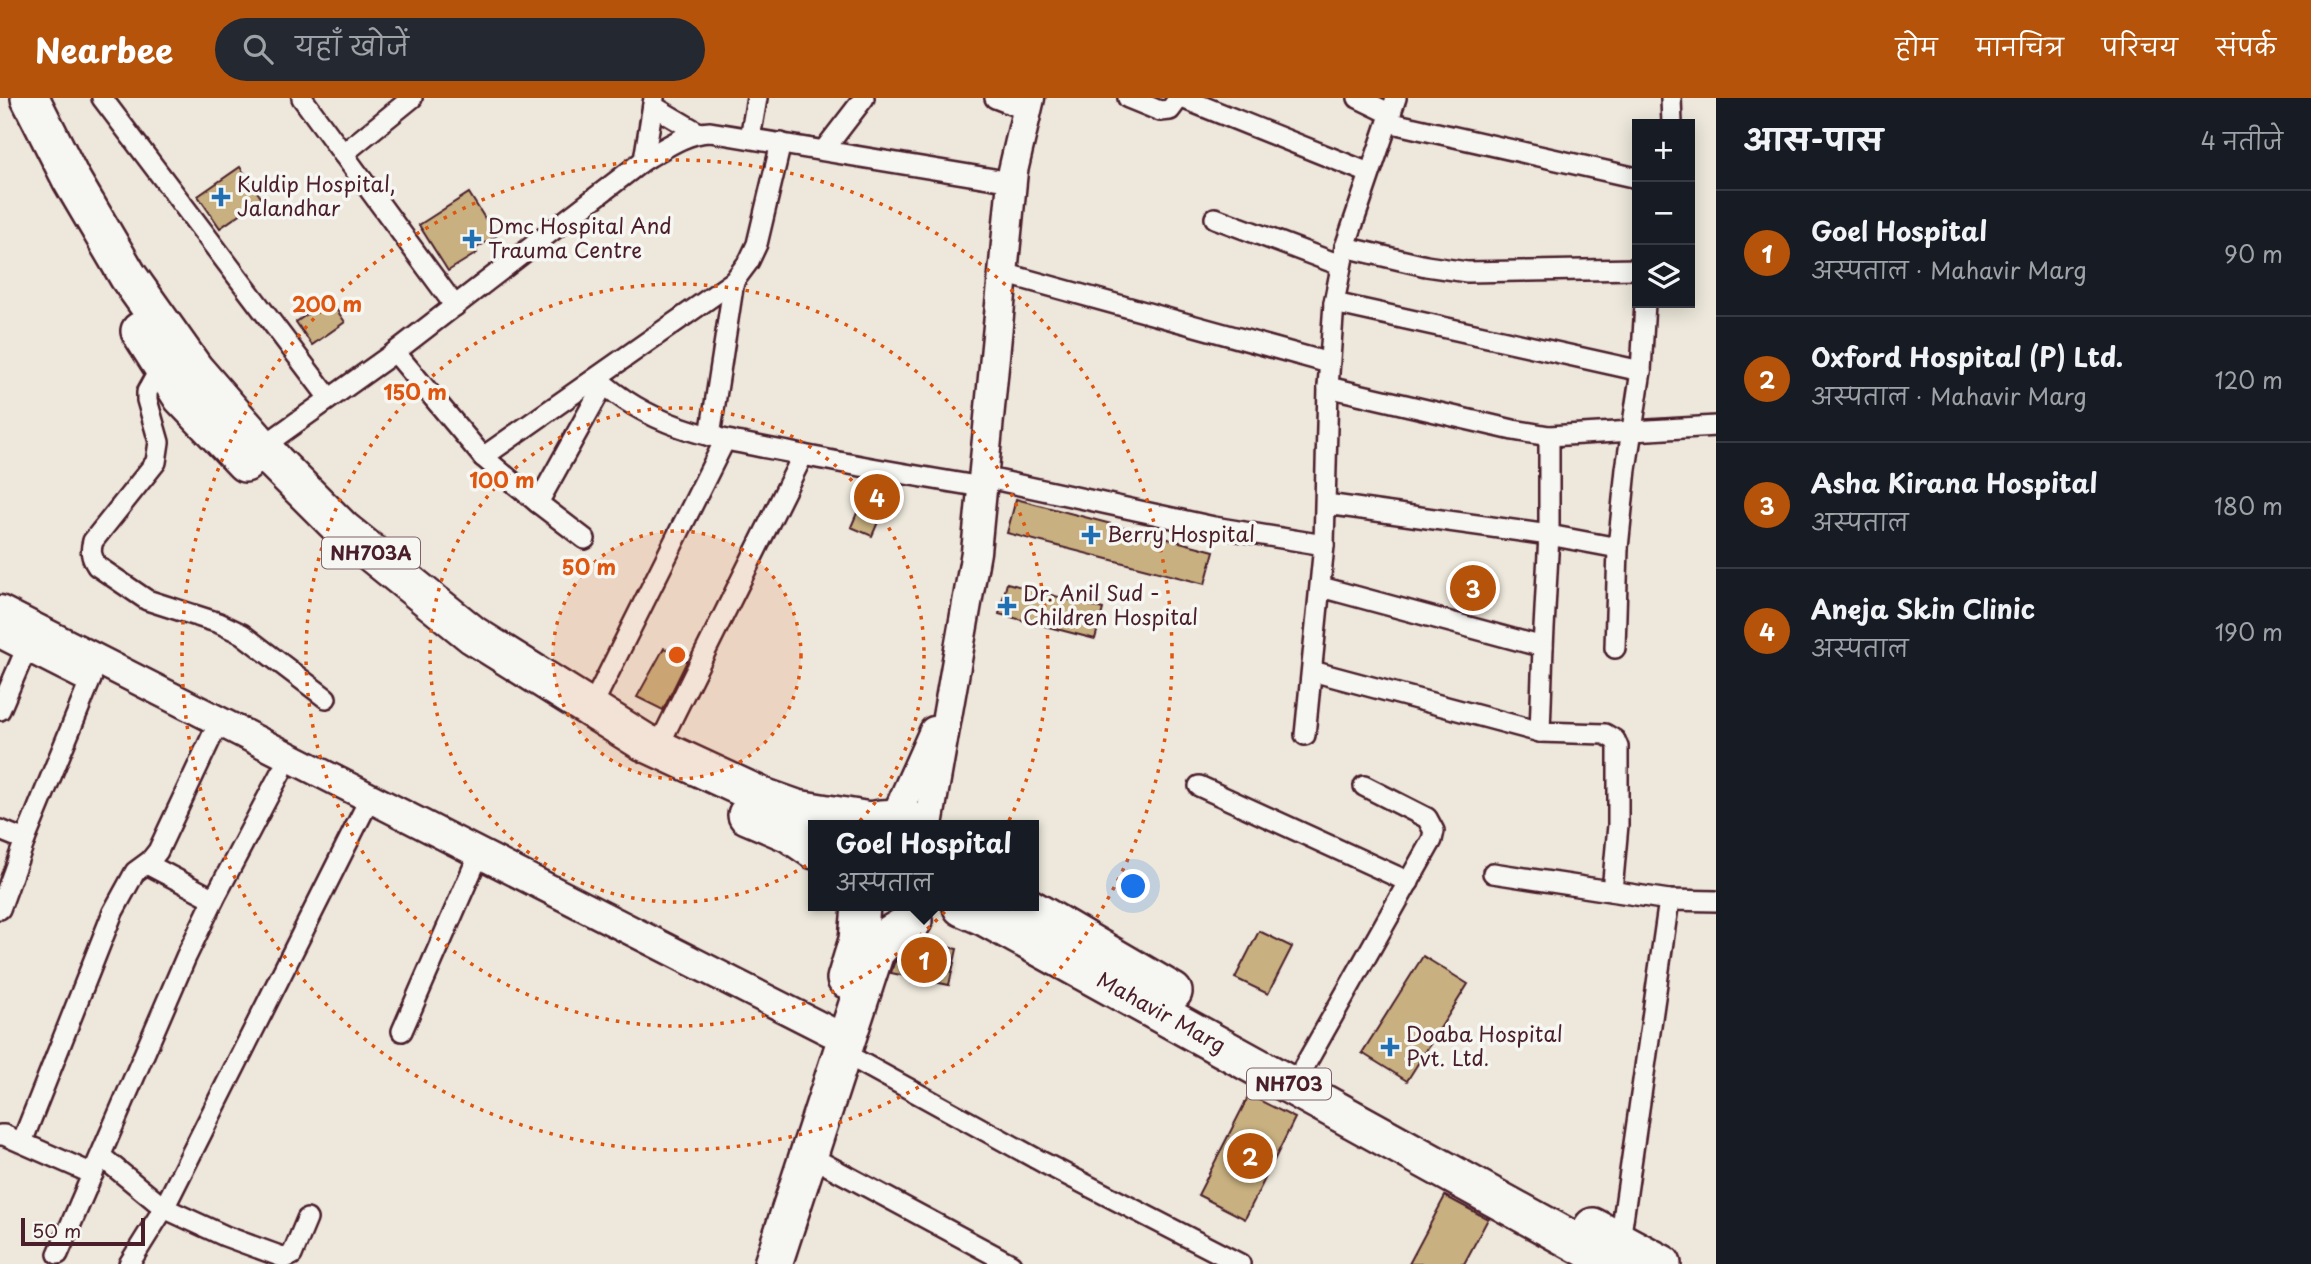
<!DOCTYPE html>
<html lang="hi">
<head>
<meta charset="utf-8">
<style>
	body { margin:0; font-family:"Playpen Sans","Playpen Sans Deva",sans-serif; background:#242831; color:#f1f3f6 }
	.controls { position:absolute; right:21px; top:21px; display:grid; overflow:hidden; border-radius:0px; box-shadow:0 4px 18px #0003 }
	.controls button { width:63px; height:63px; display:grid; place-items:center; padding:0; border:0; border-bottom:2px solid #363941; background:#171b24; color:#f1f3f6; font:35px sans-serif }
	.scale { position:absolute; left:21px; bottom:18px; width:124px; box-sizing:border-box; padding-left:7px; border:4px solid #4a1f2b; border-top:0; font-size:19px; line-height:24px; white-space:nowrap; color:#4a1f2b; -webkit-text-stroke:5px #f6f6f2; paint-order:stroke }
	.you { position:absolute; left:1134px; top:789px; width:24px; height:24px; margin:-18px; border:5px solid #fff; border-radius:50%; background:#1a73e8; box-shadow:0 0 0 10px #1a73e833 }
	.badge { display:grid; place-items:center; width:46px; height:46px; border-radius:50%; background:#b45309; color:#fff; font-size:23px; font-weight:700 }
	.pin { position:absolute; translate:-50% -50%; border:4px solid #fff; box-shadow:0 2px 7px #0006 }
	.popup { position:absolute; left:808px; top:722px; width:231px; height:91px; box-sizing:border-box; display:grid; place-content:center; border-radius:0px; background:#171b24; filter:drop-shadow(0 2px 5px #0005); font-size:23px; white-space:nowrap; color:#9ea1a6 }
	.popup b { font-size:26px; color:#f1f3f6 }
	.popup::after { content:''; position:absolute; left:50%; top:100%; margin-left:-14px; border:14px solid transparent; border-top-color:#171b24 }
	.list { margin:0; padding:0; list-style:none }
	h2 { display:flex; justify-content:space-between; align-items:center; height:91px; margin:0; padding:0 28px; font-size:30px }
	h2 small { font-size:23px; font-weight:400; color:#9ea1a6 }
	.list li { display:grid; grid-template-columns:46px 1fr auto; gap:21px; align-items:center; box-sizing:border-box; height:126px; padding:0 28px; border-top:2px solid #363941 }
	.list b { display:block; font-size:26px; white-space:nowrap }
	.list p { margin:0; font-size:23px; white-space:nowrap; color:#9ea1a6 }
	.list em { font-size:23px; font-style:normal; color:#9ea1a6 }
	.icon { flex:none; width:38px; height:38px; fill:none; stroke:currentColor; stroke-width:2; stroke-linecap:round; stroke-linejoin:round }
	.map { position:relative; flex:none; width:1716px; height:1166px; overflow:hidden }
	header { display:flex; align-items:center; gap:42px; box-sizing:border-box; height:98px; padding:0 35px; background:#b45309; color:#fff }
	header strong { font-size:33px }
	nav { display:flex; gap:38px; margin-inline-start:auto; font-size:24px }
	.search { width:490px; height:63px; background:#242831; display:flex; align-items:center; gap:18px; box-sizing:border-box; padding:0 24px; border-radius:38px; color:#9ea1a6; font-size:26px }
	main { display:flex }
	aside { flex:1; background:#171b24 }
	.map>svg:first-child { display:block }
	.building { fill:#c8b080; stroke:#4a1f2b; stroke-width:2 }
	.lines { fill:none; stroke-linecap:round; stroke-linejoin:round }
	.street-casing { stroke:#4a1f2b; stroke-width:24 }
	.secondary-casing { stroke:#4a1f2b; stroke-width:33 }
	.highway-casing { stroke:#4a1f2b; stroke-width:42 }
	.street { stroke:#f6f6f2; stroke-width:19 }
	.secondary { stroke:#f6f6f2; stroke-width:28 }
	.highway { stroke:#f6f6f2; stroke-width:37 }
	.ring { fill:none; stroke:#e0560e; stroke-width:3.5; stroke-dasharray:3.5 7 }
	.poi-dot { fill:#1f6fb2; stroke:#f6f6f2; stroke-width:2.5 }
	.labels { text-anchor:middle; stroke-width:7; stroke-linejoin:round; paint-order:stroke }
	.shield { fill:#f6f6f2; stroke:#7e6067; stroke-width:2 }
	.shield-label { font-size:19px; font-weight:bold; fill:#4a1f2b }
	.poi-label { font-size:21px; fill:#4a1f2b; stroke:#f6f6f2; text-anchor:start }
	.street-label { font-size:21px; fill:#4a1f2b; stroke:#f6f6f2 }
	.centre { fill:#e0560e; stroke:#f6f6f2; stroke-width:3.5 }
	.ring-label { font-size:21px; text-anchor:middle; font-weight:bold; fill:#e0560e; stroke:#f6f6f2; stroke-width:7; stroke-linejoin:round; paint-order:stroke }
</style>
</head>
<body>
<header>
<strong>Nearbee</strong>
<div class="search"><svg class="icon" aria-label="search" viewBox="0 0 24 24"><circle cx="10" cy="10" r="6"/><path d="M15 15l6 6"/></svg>यहाँ खोजें</div>
<nav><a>होम</a><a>मानचित्र</a><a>परिचय</a><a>संपर्क</a></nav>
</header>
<main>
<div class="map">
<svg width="1716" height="1166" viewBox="0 0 1716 1166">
	<rect width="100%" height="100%" fill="#ede8db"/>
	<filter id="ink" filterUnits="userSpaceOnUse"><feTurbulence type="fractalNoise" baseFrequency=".0143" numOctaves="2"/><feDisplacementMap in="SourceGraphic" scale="14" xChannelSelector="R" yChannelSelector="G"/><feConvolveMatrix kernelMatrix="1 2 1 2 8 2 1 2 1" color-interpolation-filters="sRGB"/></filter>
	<g filter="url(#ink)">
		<!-- building -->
		<g class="building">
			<path d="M240,69L262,101L220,130L198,98Z"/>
			<path d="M469,95L496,138L475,151L477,155L448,173L419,127Z"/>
			<path d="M329,201L345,224L312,247L296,224Z"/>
			<path d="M871,382L894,387L872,438L851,429Z"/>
			<path d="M1016,401L1214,453L1205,486L1007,435Z"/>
			<path d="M1467,468L1488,474L1478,508L1457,502Z"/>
			<path d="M1007,485L1103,511L1095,541L999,516Z"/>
			<path d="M664,550L687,563L663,612L637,599Z"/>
			<path d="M1259,833L1292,849L1268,896L1235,880Z"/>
			<path d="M920,843L957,851L949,887L891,875L894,865L905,852Z"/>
			<path d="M1423,858L1468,886L1407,983L1362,955Z"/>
			<path d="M1249,997L1295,1020L1245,1121L1198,1097Z"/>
			<path d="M1445,1098L1488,1121L1464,1166H1409Z"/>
		</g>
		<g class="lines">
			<!-- street casing -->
			<g class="street-casing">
				<g id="street">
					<path d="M102,0L329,300"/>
					<path d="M302,0L455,208"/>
					<path d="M995,0L1026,12"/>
					<path d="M1128,0L1160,13L1170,12L1179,0"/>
					<path d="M1182,0L1369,75"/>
					<path d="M1358,0L1391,16"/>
					<path d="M1671,0L1672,26"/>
					<path d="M653,8L699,35"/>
					<path d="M1388,24L1637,80"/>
					<path d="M750,40L757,0"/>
					<path d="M824,52L864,0"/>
					<path d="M343,56L412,0"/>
					<path d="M644,62L654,0"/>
					<path d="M1215,120L1340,167"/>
					<path d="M1345,149L1426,168L1467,174L1637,171"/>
					<path d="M1003,175L1329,265"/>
					<path d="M1334,205L1641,273"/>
					<path d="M395,254L483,359L538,405L585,441"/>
					<path d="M161,269L147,294V302L159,344L156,364L93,443C90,453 91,459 97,468L147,502L219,525L242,536L326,600"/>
					<path d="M597,280C658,336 726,341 803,357C862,369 922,379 982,389"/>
					<path d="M1328,289L1513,332L1549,338L1716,328"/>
					<path d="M710,338L734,183"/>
					<path d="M262,349L395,254L644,62C665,50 685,35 710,34L1012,84"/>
					<path d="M483,359L734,183L749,163L757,146L781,45"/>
					<path d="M983,379L1214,429L1324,447"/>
					<path d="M538,405L604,286"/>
					<path d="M1326,406L1549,437L1618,450"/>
					<path d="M1321,489L1543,549L1540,634L1605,636L1615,642L1618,649V727L1612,793"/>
					<path d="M1543,549L1549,437V338"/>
					<path d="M1615,550L1618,450L1626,371L1641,273L1645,205"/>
					<path d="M1312,573L1540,634"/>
					<path d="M0,612L27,549"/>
					<path d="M590,612L725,342"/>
					<path d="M1305,637L1324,447L1328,289L1334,205L1345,149L1396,0"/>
					<path d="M657,651L803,357"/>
					<path d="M1199,688L1409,784"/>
					<path d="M0,732L25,742"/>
					<path d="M147,766L214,801"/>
					<path d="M1493,775L1669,802L1716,803"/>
					<path d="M0,811L25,742L91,581"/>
					<path d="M402,933L473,770"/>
					<path d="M842,954L1044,1065L1240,1166"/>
					<path d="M1304,969L1432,742L1434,733L1427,720L1364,688"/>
					<path d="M0,1037H4L93,1076"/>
					<path d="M22,1044L113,814L135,774L150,763L158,753L212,638"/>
					<path d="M808,1057L1011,1166"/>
					<path d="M102,1059L164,1110L225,1138L285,1160L292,1157L307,1121"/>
					<path d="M1620,1143L1669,802"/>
					<path d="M58,1156L186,859L214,801L281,674"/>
					<path d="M129,1166L164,1110L370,700"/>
				</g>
			</g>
			<!-- secondary casing -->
			<g class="secondary-casing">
				<g id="secondary">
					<path d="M0,512L829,933"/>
					<path d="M0,535L87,579"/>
					<path d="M895,720L934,633"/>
					<path d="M928,727L976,454L1013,73L1030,0"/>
				</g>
			</g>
			<!-- highway casing -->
			<g class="highway-casing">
				<g id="highway">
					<path d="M30,0L71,81L128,178L194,271L275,364L343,432L473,537L644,644L763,699L797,711L870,723"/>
					<path d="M140,233L182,299L245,365"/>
					<path d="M747,717L789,735L814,752"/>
					<path d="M861,727C880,717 905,720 924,727"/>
					<path d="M1026,808L1173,894"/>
					<path d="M962,809L985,819L1615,1166"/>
					<path d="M846,881L858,842L861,808"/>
					<path d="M1593,1129L1662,1166"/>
					<path d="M773,1166L875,854L891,836L913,823"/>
				</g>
			</g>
			<!-- street -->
			<use href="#street" class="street"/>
			<!-- secondary -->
			<use href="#secondary" class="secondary"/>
			<!-- highway -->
			<use href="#highway" class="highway"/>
		</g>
	</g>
	<!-- distance rings -->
	<circle cx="677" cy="557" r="124" fill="#e0560e" fill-opacity=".12"/>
	<g class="ring">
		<circle cx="677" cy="557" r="124"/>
		<circle cx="677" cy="557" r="247"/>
		<circle cx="677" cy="557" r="371"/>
		<circle cx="677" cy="557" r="495"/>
	</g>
	<!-- markers -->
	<g class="poi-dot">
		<path d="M217.5 88.5h7v7h7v7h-7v7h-7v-7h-7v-7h7z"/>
		<path d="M468.5 130.5h7v7h7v7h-7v7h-7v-7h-7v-7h7z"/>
		<path d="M1087.5 426.5h7v7h7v7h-7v7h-7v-7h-7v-7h7z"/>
		<path d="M1003.5 497.5h7v7h7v7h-7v7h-7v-7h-7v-7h7z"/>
		<path d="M1386.5 938.5h7v7h7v7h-7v7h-7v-7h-7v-7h7z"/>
	</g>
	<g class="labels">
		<!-- shield labels -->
		<g class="shield">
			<rect x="322" y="439.5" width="98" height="31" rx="5"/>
			<rect x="1247" y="970.5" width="84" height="31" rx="5"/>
		</g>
		<g class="shield-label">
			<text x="371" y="462">NH703A</text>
			<text x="1289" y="993">NH703</text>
		</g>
		<!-- poi labels -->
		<g class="poi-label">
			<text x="237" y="94">Kuldip Hospital,<tspan x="237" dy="24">Jalandhar</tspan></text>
			<text x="488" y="136">Dmc Hospital And<tspan x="488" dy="24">Trauma Centre</tspan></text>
			<text x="1107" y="444">Berry Hospital</text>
			<text x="1023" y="503">Dr. Anil Sud -<tspan x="1023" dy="24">Children Hospital</tspan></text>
			<text x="1406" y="944">Doaba Hospital<tspan x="1406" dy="24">Pvt. Ltd.</tspan></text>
		</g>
		<!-- street labels -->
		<g class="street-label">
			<text transform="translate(1161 915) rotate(29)" y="7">Mahavir Marg</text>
		</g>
	</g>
	<circle cx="677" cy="557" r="10" class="centre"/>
	<g class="ring-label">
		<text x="327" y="214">200 m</text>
		<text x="415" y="302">150 m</text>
		<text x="502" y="390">100 m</text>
		<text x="589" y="477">50 m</text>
	</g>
</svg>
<div class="controls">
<button>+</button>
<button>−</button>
<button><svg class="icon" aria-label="layers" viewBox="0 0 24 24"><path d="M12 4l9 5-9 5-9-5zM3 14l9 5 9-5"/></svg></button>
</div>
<div class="scale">50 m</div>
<div class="you"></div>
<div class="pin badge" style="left:924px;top:862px">1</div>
<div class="popup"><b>Goel Hospital</b>अस्पताल</div>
<div class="pin badge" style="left:1250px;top:1058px">2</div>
<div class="pin badge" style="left:1473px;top:490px">3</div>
<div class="pin badge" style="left:877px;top:399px">4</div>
</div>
<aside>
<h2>आस-पास<small>4 नतीजे</small></h2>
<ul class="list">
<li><span class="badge">1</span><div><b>Goel Hospital</b><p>अस्पताल · Mahavir Marg</p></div><em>90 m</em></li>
<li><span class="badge">2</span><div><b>Oxford Hospital (P) Ltd.</b><p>अस्पताल · Mahavir Marg</p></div><em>120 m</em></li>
<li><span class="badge">3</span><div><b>Asha Kirana Hospital</b><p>अस्पताल</p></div><em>180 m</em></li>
<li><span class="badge">4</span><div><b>Aneja Skin Clinic</b><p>अस्पताल</p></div><em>190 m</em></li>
</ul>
</aside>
</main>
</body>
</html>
